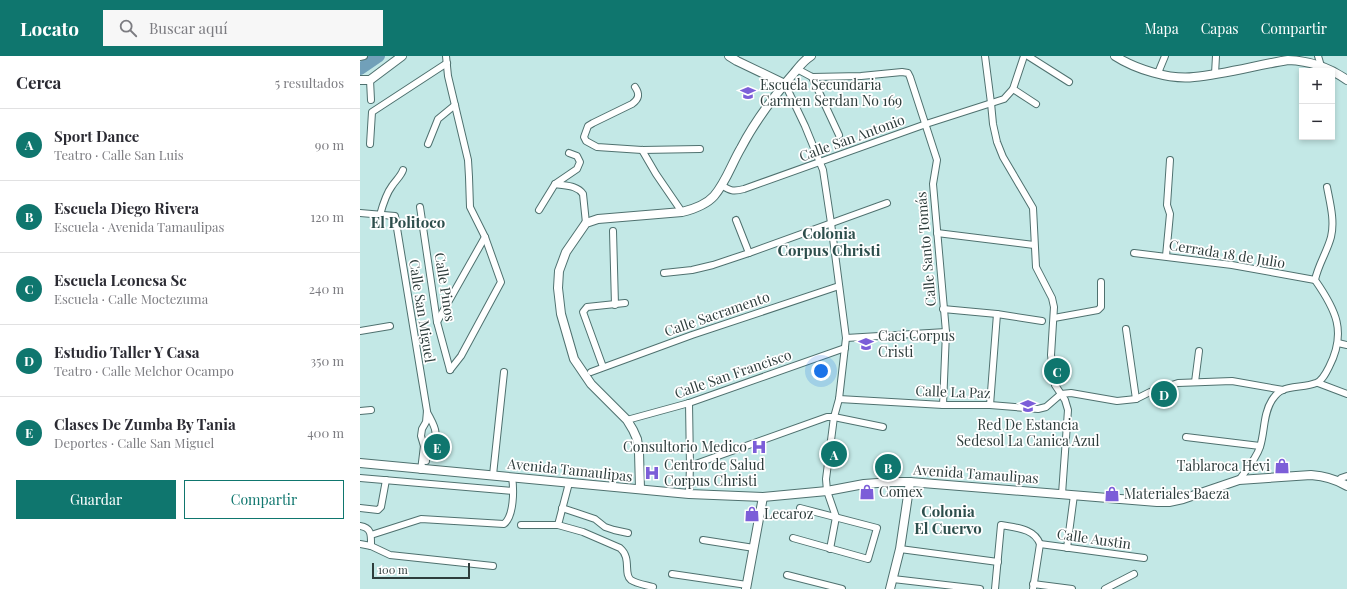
<!DOCTYPE html>
<html lang="es">
<head>
<meta charset="utf-8">
<style>
	body { margin:0; font-family:"Playfair Display",serif; background:#f7f7f7; color:#2b2b33 }
	.controls { position:absolute; right:12px; top:12px; display:grid; overflow:hidden; border-radius:0px; box-shadow:0 2px 6px #0003 }
	.controls button { width:36px; height:36px; display:grid; place-items:center; padding:0; border:0; border-bottom:1px solid #e1e1e2; background:#fff; color:#2b2b33; font:20px sans-serif }
	.scale { position:absolute; left:12px; bottom:10px; width:98px; box-sizing:border-box; padding-left:4px; border:2px solid #2e3d3c; border-top:0; font-size:11px; line-height:14px; white-space:nowrap; color:#2e3d3c; -webkit-text-stroke:3px #fff; paint-order:stroke }
	.you { position:absolute; left:461px; top:315px; width:14px; height:14px; margin:-10px; border:3px solid #fff; border-radius:50%; background:#1a73e8; box-shadow:0 0 0 6px #1a73e833 }
	.badge { display:grid; place-items:center; width:26px; height:26px; border-radius:50%; background:#0f766e; color:#fff; font-size:13px; font-weight:700 }
	.pin { position:absolute; translate:-50% -50%; border:2px solid #fff; box-shadow:0 1px 4px #0006 }
	.list { margin:0; padding:0; list-style:none }
	h2 { display:flex; justify-content:space-between; align-items:center; height:52px; margin:0; padding:0 16px; font-size:17px }
	h2 small { font-size:13px; font-weight:400; color:#7c7c81 }
	.list li { display:grid; grid-template-columns:26px 1fr auto; gap:12px; align-items:center; box-sizing:border-box; height:72px; padding:0 16px; border-top:1px solid #e1e1e2 }
	.list b { display:block; font-size:15px; white-space:nowrap }
	.list p { margin:0; font-size:13px; white-space:nowrap; color:#7c7c81 }
	.list em { font-size:13px; font-style:normal; color:#7c7c81 }
	.actions { display:flex; gap:8px; padding:12px 16px }
	.actions a { flex:1; padding:9px 0; border:1px solid #0f766e; border-radius:0px; text-align:center; font-size:14px; color:#0f766e }
	.actions .main { background:#0f766e; color:#fff }
	.icon { flex:none; width:22px; height:22px; fill:none; stroke:currentColor; stroke-width:2; stroke-linecap:round; stroke-linejoin:round }
	.map { position:relative; flex:none; width:987px; height:533px; overflow:hidden }
	header { display:flex; align-items:center; gap:24px; box-sizing:border-box; height:56px; padding:0 20px; background:#0f766e; color:#fff }
	header strong { font-size:19px }
	nav { display:flex; gap:22px; margin-inline-start:auto; font-size:14px }
	.search { width:280px; height:36px; background:#f7f7f7; display:flex; align-items:center; gap:10px; box-sizing:border-box; padding:0 14px; border-radius:0px; color:#7c7c81; font-size:15px }
	main { display:flex }
	aside { flex:1; background:#fff }
	.map>svg:first-child { display:block }
	.lines { fill:none; stroke-linecap:round; stroke-linejoin:round }
	.river { stroke:#71a0b9; stroke-width:12 }
	.minor-casing { stroke:#4f716f; stroke-width:8 }
	.tertiary-casing { stroke:#4f716f; stroke-width:10 }
	.minor { stroke:#fff; stroke-width:6 }
	.tertiary { stroke:#fff; stroke-width:8 }
	.labels { text-anchor:middle; stroke-width:3.5; stroke-linejoin:round; paint-order:stroke }
	.poi-label { font-size:14px; fill:#2e3d3c; stroke:#fff; text-anchor:start }
	.street-label { font-size:14px; fill:#2e3d3c; stroke:#fff }
	.neighbourhood-label { font-size:15px; font-weight:bold; fill:#2d4e4c; stroke:#fff }
</style>
</head>
<body>
<header>
<strong>Locato</strong>
<div class="search"><svg class="icon" aria-label="search" viewBox="0 0 24 24"><circle cx="10" cy="10" r="6"/><path d="M15 15l6 6"/></svg>Buscar aquí</div>
<nav><a>Mapa</a><a>Capas</a><a>Compartir</a></nav>
</header>
<main>
<aside>
<h2>Cerca<small>5 resultados</small></h2>
<ul class="list">
<li><span class="badge">A</span><div><b>Sport Dance</b><p>Teatro · Calle San Luis</p></div><em>90 m</em></li>
<li><span class="badge">B</span><div><b>Escuela Diego Rivera</b><p>Escuela · Avenida Tamaulipas</p></div><em>120 m</em></li>
<li><span class="badge">C</span><div><b>Escuela Leonesa Sc</b><p>Escuela · Calle Moctezuma</p></div><em>240 m</em></li>
<li><span class="badge">D</span><div><b>Estudio Taller Y Casa</b><p>Teatro · Calle Melchor Ocampo</p></div><em>350 m</em></li>
<li><span class="badge">E</span><div><b>Clases De Zumba By Tania</b><p>Deportes · Calle San Miguel</p></div><em>400 m</em></li>
</ul>
<div class="actions"><a class="main">Guardar</a><a>Compartir</a></div>
</aside>
<div class="map">
<svg width="987" height="533" viewBox="0 0 987 533">
	<rect width="100%" height="100%" fill="#c3e8e6"/>
	<g class="lines">
		<!-- river -->
		<path class="river" d="M0,13L19,0"/>
		<!-- minor casing -->
		<g class="minor-casing">
			<g id="minor">
				<path d="M86,0L88,20L108,104L109,121L110,151L125,181L141,226L101,300L90,314"/>
				<path d="M625,0L631,47L633,68L637,86L643,101L673,152L676,211L692,242L694,251L691,299L695,329L705,344L708,354L702,438"/>
				<path d="M668,0L709,26"/>
				<path d="M958,0L961,10"/>
				<path d="M0,1L4,0"/>
				<path d="M437,13L452,21L501,20L542,16L548,17L550,21L577,104L573,128L586,276L583,349"/>
				<path d="M798,17L805,0"/>
				<path d="M855,18L856,0"/>
				<path d="M452,21L479,79"/>
				<path d="M10,24L11,44"/>
				<path d="M425,28L445,70L463,114L471,167L486,282L479,343L474,361L466,423L467,435L476,461L470,493"/>
				<path d="M275,31C280,38 279,43 272,48L233,67L228,70L224,81L226,85L237,91L282,94L340,93"/>
				<path d="M653,33L676,48"/>
				<path d="M10,88L12,56L87,7"/>
				<path d="M68,88L78,63L95,49"/>
				<path d="M282,94L296,118L322,156"/>
				<path d="M195,128C205,130 217,129 223,138L226,167"/>
				<path d="M361,129C371,135 373,136 384,133L566,68L644,43L653,33L664,0"/>
				<path d="M60,151L77,266L90,314"/>
				<path d="M179,154L195,128L217,113L220,106L217,100L209,97"/>
				<path d="M0,157L35,160L67,355L66,366L62,373L61,380L64,390L61,414"/>
				<path d="M20,159C23,148 26,138 32,130C36,124 41,120 43,114"/>
				<path d="M376,164L389,197"/>
				<path d="M253,175L255,249"/>
				<path d="M577,177L674,189"/>
				<path d="M774,197L872,209L955,224"/>
				<path d="M806,200L810,158L807,149L810,104"/>
				<path d="M304,217L332,214L353,209L389,197L527,147"/>
				<path d="M583,253L637,258L682,265"/>
				<path d="M694,262L738,254L741,251V226"/>
				<path d="M77,266L125,181"/>
				<path d="M766,273L776,343"/>
				<path d="M0,275L30,270"/>
				<path d="M486,282L586,276"/>
				<path d="M978,287L987,289"/>
				<path d="M243,311L223,256L227,251L265,247"/>
				<path d="M231,316L332,279L479,230"/>
				<path d="M835,326L839,295"/>
				<path d="M958,327L987,338"/>
				<path d="M479,343L583,349H630L678,353L686,351L701,338L711,337L757,345L776,343L790,336L818,327L872,325L923,334"/>
				<path d="M630,349L637,258"/>
				<path d="M0,355L11,354"/>
				<path d="M267,364L329,347L485,292"/>
				<path d="M826,381L900,390"/>
				<path d="M66,405L67,391C82,379 74,370 67,356"/>
				<path d="M330,410L467,361H474L523,371"/>
				<path d="M133,419L144,316"/>
				<path d="M0,422L153,435"/>
				<path d="M879,424C887,413 896,403 900,391C905,375 903,358 912,344C914,341 919,335 923,334C930,330 947,331 956,327C962,325 966,317 969,311C987,276 976,254 955,224C958,209 967,196 971,181C975,165 970,147 967,131"/>
				<path d="M978,425L981,422L987,420"/>
				<path d="M209,427L198,469L223,476L260,492C272,502 263,518 271,524C277,528 286,529 293,531"/>
				<path d="M329,438L330,410L329,347"/>
				<path d="M0,452L18,454L21,451L26,424"/>
				<path d="M202,452L235,463L245,471L254,474L268,477"/>
				<path d="M161,469H198"/>
				<path d="M0,470C12,472 11,479 11,490"/>
				<path d="M11,479L61,463L144,468C154,460 154,434 152,421"/>
				<path d="M433,482L508,503L517,472L440,452"/>
				<path d="M343,484L394,492"/>
				<path d="M0,488L11,490L30,499L133,510"/>
				<path d="M680,488L784,502"/>
				<path d="M707,492L714,439"/>
				<path d="M540,493L638,506"/>
				<path d="M312,518L387,529"/>
				<path d="M427,519L482,533"/>
				<path d="M533,523L620,533"/>
				<path d="M673,528L712,533"/>
				<path d="M635,533L641,469C656,472 674,472 680,488"/>
				<path d="M673,533L680,488"/>
				<path d="M745,533L774,518"/>
			</g>
		</g>
		<!-- tertiary casing -->
		<g class="tertiary-casing">
			<g id="tertiary">
				<path d="M369,0L377,5L425,28"/>
				<path d="M755,0C775,13 810,24 834,21C866,18 897,9 928,4C951,5 969,11 987,24"/>
				<path d="M0,24H10L42,0"/>
				<path d="M0,407L329,438L403,441L467,435L504,428L531,426H550L797,446H809L823,443L879,424L951,419C964,420 976,423 987,430"/>
				<path d="M280,433L279,396L277,383L273,374L267,364L231,328L214,303L201,258L198,232L199,215L206,196L226,167L238,163L322,156C334,153 346,149 354,140C366,126 372,107 381,92C395,65 414,40 434,17C439,11 444,4 451,0"/>
				<path d="M386,533L403,441"/>
				<path d="M530,533L540,493L550,426"/>
			</g>
		</g>
		<!-- minor -->
		<use href="#minor" class="minor"/>
		<!-- tertiary -->
		<use href="#tertiary" class="tertiary"/>
	</g>
	<!-- icons -->
	<defs>
		<g id="school-bare" transform="scale(1.2)"><path d="M0-5L7-2L0 1L-7-2ZM-4 1L0 2.5L4 1V4Q0 6-4 4Z" fill="#7c5ed8" stroke="#fff" stroke-width="2.5" paint-order="stroke"/></g>
		<g id="hospital-bare" transform="scale(1.2)"><path d="M-5-5h3v3.5h4V-5h3V5h-3V1.5h-4V5h-3Z" fill="#7c5ed8" stroke="#fff" stroke-width="2.5" paint-order="stroke"/></g>
		<g id="shop-bare" transform="scale(1.2)"><path d="M-5-2.5h2.3a2.7 3.5 0 0 1 5.4 0H5L5.5 6h-11ZM-1.5-2.5h3a1.5 2.3 0 0 0-3 0Z" fill="#7c5ed8" stroke="#fff" stroke-width="2.5" paint-order="stroke"/></g>
	</defs>
	<g fill-rule="evenodd">
		<use href="#school-bare" x="388" y="37"/>
		<use href="#school-bare" x="506" y="288"/>
		<use href="#school-bare" x="668" y="350"/>
		<use href="#hospital-bare" x="399" y="391"/>
		<use href="#shop-bare" x="922" y="410"/>
		<use href="#hospital-bare" x="292" y="417"/>
		<use href="#shop-bare" x="507" y="436"/>
		<use href="#shop-bare" x="752" y="438"/>
		<use href="#shop-bare" x="392" y="458"/>
	</g>
	<g class="labels">
		<!-- poi labels -->
		<g class="poi-label">
			<text x="400" y="34">Escuela Secundaria<tspan x="400" dy="16">Carmen Serdan No 169</tspan></text>
			<text x="518" y="285">Caci Corpus<tspan x="518" dy="16">Cristi</tspan></text>
			<text x="668" y="374" text-anchor="middle">Red De Estancia<tspan x="668" dy="16">Sedesol La Canica Azul</tspan></text>
			<text x="387" y="396" text-anchor="end">Consultorio Medico</text>
			<text x="304" y="414">Centro de Salud<tspan x="304" dy="16">Corpus Christi</tspan></text>
			<text x="910" y="415" text-anchor="end">Tablaroca Hevi</text>
			<text x="519" y="441">Comex</text>
			<text x="764" y="443">Materiales Baeza</text>
			<text x="404" y="463">Lecaroz</text>
		</g>
		<!-- street labels -->
		<g class="street-label">
			<text transform="translate(492 82) rotate(-20)" y="5">Calle San Antonio</text>
			<text transform="translate(566 193) rotate(-95)" y="5">Calle Santo Tomás</text>
			<text transform="translate(867 198) rotate(9)" y="5">Cerrada 18 de Julio</text>
			<text transform="translate(85 231) rotate(81)" y="5">Calle Pinos</text>
			<text transform="translate(62 255) rotate(81)" y="5">Calle San Miguel</text>
			<text transform="translate(357 258) rotate(-19)" y="5">Calle Sacramento</text>
			<text transform="translate(373 318) rotate(-19)" y="5">Calle San Francisco</text>
			<text transform="translate(593 336) rotate(2)" y="5">Calle La Paz</text>
			<text transform="translate(210 414) rotate(6)" y="5">Avenida Tamaulipas</text>
			<text transform="translate(616 418) rotate(4)" y="5">Avenida Tamaulipas</text>
			<text transform="translate(734 483) rotate(8)" y="5">Calle Austin</text>
		</g>
		<!-- neighbourhood labels -->
		<g class="neighbourhood-label">
			<text x="48" y="172">El Politoco</text>
			<text x="469" y="183">Colonia<tspan x="469" dy="17">Corpus Christi</tspan></text>
			<text x="588" y="461">Colonia<tspan x="588" dy="17">El Cuervo</tspan></text>
		</g>
	</g>
</svg>
<div class="controls">
<button>+</button>
<button>−</button>
</div>
<div class="scale">100 m</div>
<div class="you"></div>
<div class="pin badge" style="left:474px;top:398px">A</div>
<div class="pin badge" style="left:528px;top:411px">B</div>
<div class="pin badge" style="left:697px;top:315px">C</div>
<div class="pin badge" style="left:804px;top:338px">D</div>
<div class="pin badge" style="left:77px;top:391px">E</div>
</div>
</main>
</body>
</html>
